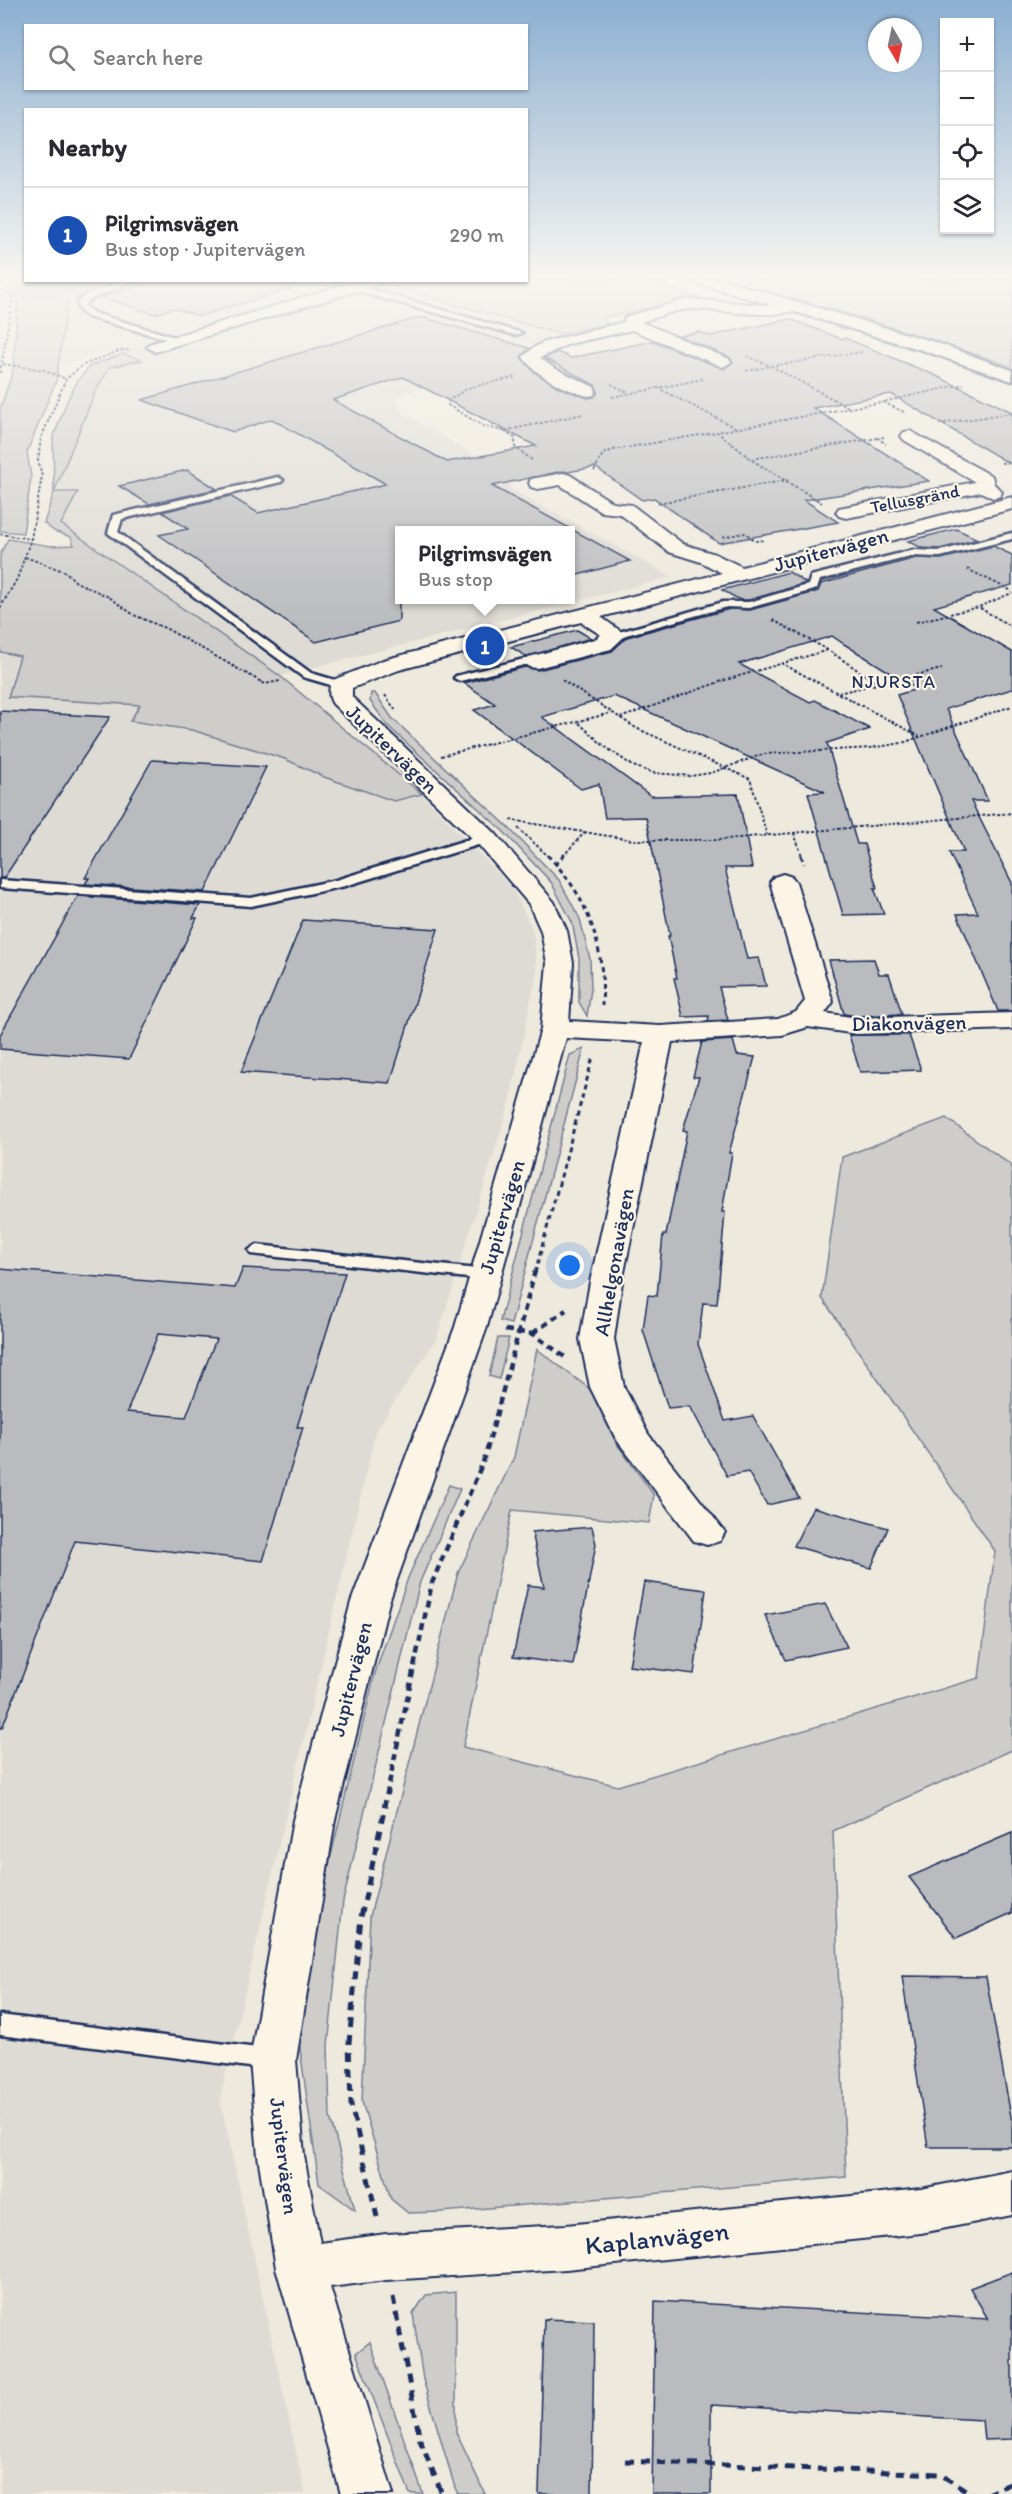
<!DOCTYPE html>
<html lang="en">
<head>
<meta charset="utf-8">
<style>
	body { margin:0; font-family:Itim,sans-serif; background:#f7f7f7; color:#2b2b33 }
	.controls { position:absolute; right:18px; top:18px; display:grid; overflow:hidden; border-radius:0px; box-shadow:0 2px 4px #0004 }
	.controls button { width:54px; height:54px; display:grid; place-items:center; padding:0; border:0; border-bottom:2px solid #e1e1e2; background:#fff; color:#2b2b33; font:30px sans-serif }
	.compass { position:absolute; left:868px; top:18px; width:54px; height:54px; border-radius:50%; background:#fff; box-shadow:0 2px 4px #0004; rotate:171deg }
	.you { position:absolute; left:570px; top:1266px; width:21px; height:21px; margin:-15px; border:4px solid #fff; border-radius:50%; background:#1a73e8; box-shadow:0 0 0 9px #1a73e833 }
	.badge { display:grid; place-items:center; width:39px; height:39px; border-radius:50%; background:#0f766e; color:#fff; font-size:20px; font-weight:700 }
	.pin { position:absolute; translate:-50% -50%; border:3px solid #fff; box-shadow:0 2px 6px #0006 }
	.popup { position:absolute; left:395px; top:526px; width:180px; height:78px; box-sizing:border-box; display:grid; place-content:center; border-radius:0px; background:#fff; filter:drop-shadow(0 2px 4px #0005); font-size:20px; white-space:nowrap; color:#7c7c81 }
	.popup b { font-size:22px; color:#2b2b33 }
	.popup::after { content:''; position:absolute; left:50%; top:100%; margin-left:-12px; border:12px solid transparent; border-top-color:#fff }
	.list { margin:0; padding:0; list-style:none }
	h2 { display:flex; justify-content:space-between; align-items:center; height:78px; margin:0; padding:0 24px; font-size:26px }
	h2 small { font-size:20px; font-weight:400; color:#7c7c81 }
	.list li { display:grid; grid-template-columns:39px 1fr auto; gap:18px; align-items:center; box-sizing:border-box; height:96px; padding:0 24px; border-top:2px solid #e1e1e2 }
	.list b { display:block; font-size:22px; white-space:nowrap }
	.list p { margin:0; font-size:20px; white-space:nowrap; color:#7c7c81 }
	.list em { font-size:20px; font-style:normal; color:#7c7c81 }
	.icon { flex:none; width:33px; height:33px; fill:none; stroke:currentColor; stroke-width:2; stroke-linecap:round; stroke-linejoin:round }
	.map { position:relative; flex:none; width:1012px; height:2494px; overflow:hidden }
	.search { position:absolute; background:#fff; box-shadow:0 2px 4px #0004; left:24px; top:24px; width:504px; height:66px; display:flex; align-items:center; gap:15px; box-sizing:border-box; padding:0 21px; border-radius:0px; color:#7c7c81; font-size:22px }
	.panel { position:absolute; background:#fff; box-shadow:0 2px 4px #0004; left:24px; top:108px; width:504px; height:174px; border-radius:0px }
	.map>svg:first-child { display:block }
	.built { fill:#dedbd4; fill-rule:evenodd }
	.green { fill:#cfcdca; stroke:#757e94; stroke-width:1.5 }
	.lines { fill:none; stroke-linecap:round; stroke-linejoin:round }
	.river { fill:#a2a7af; fill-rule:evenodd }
	.building { fill:#babbbe; stroke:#1b2f5e; stroke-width:1.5; fill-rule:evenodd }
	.service-casing { stroke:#1b2f5e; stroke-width:5 }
	.minor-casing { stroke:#1b2f5e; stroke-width:4 }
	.tertiary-casing { stroke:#1b2f5e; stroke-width:5 }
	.path-far3 { stroke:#1b2f5e; stroke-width:2; stroke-dasharray:3 2; stroke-linecap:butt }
	.path-far2 { stroke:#1b2f5e; stroke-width:3; stroke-dasharray:5 4; stroke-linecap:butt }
	.path-far1 { stroke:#1b2f5e; stroke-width:4.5; stroke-dasharray:7 5; stroke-linecap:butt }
	.path { stroke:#1b2f5e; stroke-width:5; stroke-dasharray:9 7; stroke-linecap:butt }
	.service { fill:#fcf5e5; fill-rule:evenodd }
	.minor { fill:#fcf5e5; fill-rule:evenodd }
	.tertiary { fill:#fcf5e5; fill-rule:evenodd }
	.labels { text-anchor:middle; stroke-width:4.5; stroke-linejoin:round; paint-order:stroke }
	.far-street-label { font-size:18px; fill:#1b2f5e; stroke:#fcf5e5 }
	.far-neighbourhood-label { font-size:18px; letter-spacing:1.5px; fill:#1b2f5e; stroke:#fcf5e5 }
	.street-label { font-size:21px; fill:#1b2f5e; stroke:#fcf5e5 }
	.near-street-label { font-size:26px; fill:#1b2f5e; stroke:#fcf5e5 }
</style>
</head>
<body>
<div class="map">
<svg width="1012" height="2494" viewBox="0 0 1012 2494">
	<rect width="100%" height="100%" fill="#eee9dd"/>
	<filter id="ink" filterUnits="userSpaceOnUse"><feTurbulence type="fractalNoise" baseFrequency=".0167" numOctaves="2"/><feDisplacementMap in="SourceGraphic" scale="12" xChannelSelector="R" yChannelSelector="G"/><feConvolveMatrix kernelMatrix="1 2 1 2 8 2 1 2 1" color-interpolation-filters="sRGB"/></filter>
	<g filter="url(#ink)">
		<!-- built -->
		<g class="built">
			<path d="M120,281H395L385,284L559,334L394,398L402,412L506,475L511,489L672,577L280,676L61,524L78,493L54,492L96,390L110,367L141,360L109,350L68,364H59L67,301ZM400,530H570V600H400Z"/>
			<path d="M0,653L20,656L8,697L141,705L131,721L192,730L285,759L324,777L394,801L422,794L512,888L533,930L537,971L510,1101L437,1338L376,1430L220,2099L305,2494H0Z"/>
		</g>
		<!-- green -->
		<g class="green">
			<path d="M24,279L120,281L67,301L56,381L27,452L31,477L23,533L0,531V409L13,371L18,295Z"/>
			<path d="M644,279L697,297L603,318L607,324L559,334L384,284L395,280Z"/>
			<path d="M723,279H1010L1012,280V366L864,318Z"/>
			<path d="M123,354L142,360L110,367L96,390L54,492H78L61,524L280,676L422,794L394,801L324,777L285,759L192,730L130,721L140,705L8,697L20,656L0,652V555L8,539L51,546L74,545L71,537L54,531L44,523L54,492L53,438L67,401L78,380L90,366Z"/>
			<path d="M371,693H375L392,718L505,824L559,880L580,919L590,959L591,989L587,1016L579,1002V958L572,922L551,882L503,831L388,726L370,701Z"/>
			<path d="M584,1049L511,1324L500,1321L570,1055Z"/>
			<path d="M946,1118L1012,1166V1750L833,1831L846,2177L442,2212L408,2213L391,2199L362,2102L370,1916L458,1573L514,1457L537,1349L591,1390L617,1444L654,1495L649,1523L512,1510L463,1747L618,1786L979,1678L995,1551L822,1298L842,1157Z"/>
			<path d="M498,1338H509L499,1379L489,1376Z"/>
			<path d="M449,1485L460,1489L420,1582L343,1901L328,2046L330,2117L355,2210L319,2184L298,2035L322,1893L375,1673L408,1578Z"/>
			<path d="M456,2292V2432L485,2494H458L455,2488L423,2379L413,2314L426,2295Z"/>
			<path d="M370,2342L423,2494H410L356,2353Z"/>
		</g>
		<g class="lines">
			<!-- river -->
			<path class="river" d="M107,280L103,286C73,294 39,304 8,296L4,290L8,284L19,281Z"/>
		</g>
		<!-- building -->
		<g class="building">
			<path d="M156,280H292L293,288L199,316L174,308L154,314L101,297Z"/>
			<path d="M421,317L529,348L521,357L534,372L560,388L588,398L594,397L598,392L595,385L544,358L558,352L571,358L653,341L724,369L733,362L730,357L679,336L698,332L710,336L790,319L842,339L845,338L932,374L1012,412V465L891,394L813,408L929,481L804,500L838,522L719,543L654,498L642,500L595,467L568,472L563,471L492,486L630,561L570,577V531H399V621L316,642L159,535L188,529L162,512L230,496L258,513L386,484L272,419L233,432L142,400ZM403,377L536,446L447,462L333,400Z"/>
			<path d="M187,470L217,489L149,504L119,486Z"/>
			<path d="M956,529L978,539L940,549L922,548L908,541Z"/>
			<path d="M993,546L1012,555V585L934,607L1012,652V689L946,709L988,801H971L1012,883V1011H998L957,914L978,913L949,852H964L897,695L917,689L844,644L832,636L739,664L810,702L815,700L870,729L827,743L857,844H864L877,888H874L884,914L843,915L808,793L825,792L614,696L542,717L651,796L738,794L752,868H725L747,959L759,958L766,986L719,987L728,1020L708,1021L709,1016L683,1017L674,978H677L668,936H670L646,817L605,818L599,784L581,789L474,710L495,704L464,683L525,667L538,670L612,651L627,637L730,609L750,610L818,591L821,584L916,558L941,559Z"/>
			<path d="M789,572L806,583L749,600H740L722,590Z"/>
			<path d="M577,630L591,638L527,657L511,647Z"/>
			<path d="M0,711L110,717L4,878H0Z"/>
			<path d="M152,760L266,767L205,892L85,884L89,878H85Z"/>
			<path d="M78,896L200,905L193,918H197L129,1059L0,1049V1035Z"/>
			<path d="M303,920L438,929L390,1083L241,1072Z"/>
			<path d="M874,959L879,974H889L902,1014L857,1016L844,1014L829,960Z"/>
			<path d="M849,1035H909L921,1070L860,1072Z"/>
			<path d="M733,1040L737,1055L755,1057L729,1153H732L722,1212H725L717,1304L703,1303L698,1344L725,1421L753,1416L799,1498L767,1505L748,1472L727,1476L690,1406L668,1408L643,1330L648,1295L657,1296L663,1235H666L687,1131L683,1130L699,1077H693L702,1042Z"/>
			<path d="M243,1268L345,1273L297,1427H303L263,1561L75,1541L2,1728H0V1269L235,1288ZM158,1334L216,1339L186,1417L127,1412Z"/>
			<path d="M813,1507L888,1528L871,1568L794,1546Z"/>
			<path d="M592,1527L596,1544L573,1665L513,1657L528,1585L544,1587L532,1532Z"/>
			<path d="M644,1582L706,1590L694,1674L629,1666Z"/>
			<path d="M825,1604L847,1647L786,1660L765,1615Z"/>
			<path d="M1012,1833V1913L956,1938L909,1877Z"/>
			<path d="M902,1976L986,1977L1012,2122V2147H928Z"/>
			<path d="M1012,2272V2439L984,2440L982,2420L711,2405V2494H652L655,2301L988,2319L970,2288Z"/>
			<path d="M544,2319L594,2321L592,2494H539Z"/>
		</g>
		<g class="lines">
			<!-- service casing -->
			<g class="service-casing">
				<g id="service">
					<path d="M124,280H136L91,299L85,304L86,307L94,313L181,339V343L88,317L79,310L77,303L85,295Z"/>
					<path d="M353,286H359L522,333L515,335L353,290Z"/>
					<path d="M278,477L283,480L281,482L122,519L118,532L311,673L345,683V687L341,688L303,677L108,533L113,515Z"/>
					<path d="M1012,533V539L940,557L913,556L820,580L817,589L749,608L727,607L615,638L609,635L723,602H749L808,585L811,576L913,550L940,551Z"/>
					<path d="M524,659H537L543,662L537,665H524L460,681L454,678L456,676Z"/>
					<path d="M486,834L491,835L492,838L491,841L345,886L251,906L0,888V880L251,898L336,880Z"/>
					<path d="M257,1245L486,1270L492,1271L494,1275L492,1279L486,1280L251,1254L249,1250Z"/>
					<path d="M0,2015L273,2050L281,2053L285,2060L281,2067L273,2070L0,2035Z"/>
				</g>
			</g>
			<!-- minor casing -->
			<g class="minor-casing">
				<g id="minor">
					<path d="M360,280H385L383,283L161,350L155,352L147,347L149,344Z"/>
					<path d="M688,299L765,305L795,301L803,306C789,322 714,309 691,309C675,309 656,318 641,322L729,359L731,362L723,367L632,330L569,344L540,358L554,368L594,387L596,391L594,395L588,396C565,390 536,376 523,357L533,348L544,342L624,322L625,317Z"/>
					<path d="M910,431L992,476L994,484L1002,492L1000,496L993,498L981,492L846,518L839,516L836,512L839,508L975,482L904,440L901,436L904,432Z"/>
					<path d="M563,473L570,475L613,503L632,505L683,544L715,554L742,567L1012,497V509L601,617L626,635L611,649L537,668L529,667L526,662L529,657L595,639L601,635L581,622L399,670L352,688V697L495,833L554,902L567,931L573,963L569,1021L660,1026L778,1019L796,1012L805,1001L770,882L774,877L783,874L792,877L796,882L833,1002L825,1013L857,1018L1012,1013V1029L857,1034L808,1027L782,1035L672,1042L622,1282L614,1339L624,1387L648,1434L725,1532L720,1541L707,1545L694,1541L616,1439L590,1387L580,1339L590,1282L644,1042L566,1038L487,1327L389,1602L335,1820L296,2060L304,2156L320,2243L386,2234L566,2225L921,2189L1012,2171V2215L921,2233L566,2269L386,2280L330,2287L393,2494H341L276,2268L258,2156L250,2060L293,1820L351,1602L455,1327L541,1029L547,963L541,931L529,904L477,843L333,704C328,697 328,687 333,680L383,660L722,573L701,562L669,552L620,514L602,512L560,485L538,489L531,487L529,483L531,479Z"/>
				</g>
			</g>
			<!-- tertiary casing -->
			<g class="tertiary-casing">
				<path id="tertiary" d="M693,279H719L934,342L1012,370V381L922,350L695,282Z"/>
			</g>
			<!-- path-far3 -->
			<g class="path-far3">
				<path d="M652,279L668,285"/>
				<path d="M747,356L771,366L862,352"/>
				<path d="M3,364L44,370L66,379"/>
				<path d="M746,371L771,366L848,407"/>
				<path d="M0,373L13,296L19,279"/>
				<path d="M703,379L658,388L736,428"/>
				<path d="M611,384L629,393"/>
				<path d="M612,397L658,388"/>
				<path d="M904,412L883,402L964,384"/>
				<path d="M939,424L1012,413"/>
				<path d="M504,431L483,426L448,405L449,400L468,388L516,377"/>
				<path d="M884,437L878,438L886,444"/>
				<path d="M878,438L751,459L717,432L883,402"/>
				<path d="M532,460L515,447V438L504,431L583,414"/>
				<path d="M752,460L822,503"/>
				<path d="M1001,463L1012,462"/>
				<path d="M594,471L603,454L613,450L717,432"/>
				<path d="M658,503L788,480"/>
				<path d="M0,534L31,539"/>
				<path d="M723,537L745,533L756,541L764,540"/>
				<path d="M25,557L66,572L76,582L109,597L134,615L167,629L265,684L280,681"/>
				<path d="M967,569L1012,591"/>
				<path d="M0,608L17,579L31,539L42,476L38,460L41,438L66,379L83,365L119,351L131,350"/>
				<path d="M980,608L1012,627"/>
				<path d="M773,620L828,650L877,683"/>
				<path d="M916,622L979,607L1012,593"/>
				<path d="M781,663L919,736"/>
				<path d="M562,680L636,728L750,779L767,835"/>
				<path d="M838,693L942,669"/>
				<path d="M385,695L396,711"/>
				<path d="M620,718L722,681L828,650"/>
				<path d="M579,723L604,746L633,766L654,773L691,776L711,773L763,754L871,748L902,743L1012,706"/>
				<path d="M441,756L611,713"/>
				<path d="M510,820L633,840H716L1012,813"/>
				<path d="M518,828L548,856"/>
				<path d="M794,833L802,856"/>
				<path d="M563,856L585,832"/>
			</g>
			<!-- path-far2 -->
			<g class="path-far2">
				<path d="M547,855C588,895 606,949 602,1006"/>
				<path d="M801,855L804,864"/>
				<path d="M555,865L564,855"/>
				<path d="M535,1273L593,1057"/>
			</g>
			<!-- path-far1 -->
			<g class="path-far1">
				<path d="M505,1330L533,1334L565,1357"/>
				<path d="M533,1333L566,1310"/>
				<path d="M384,1807L432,1583L485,1457L535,1271"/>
			</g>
			<!-- path -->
			<g class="path">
				<path d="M377,2217L351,2105L349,2043L361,1917L385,1806"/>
				<path d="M393,2297L420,2440L442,2494"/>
				<path d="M625,2461L940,2474L972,2494"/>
				<path d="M987,2494L1012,2483"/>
			</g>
			<!-- service -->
			<use href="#service" class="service"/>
			<!-- minor -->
			<use href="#minor" class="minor"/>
			<!-- tertiary -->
			<use href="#tertiary" class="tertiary"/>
		</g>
	</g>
	<!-- sky -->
	<linearGradient id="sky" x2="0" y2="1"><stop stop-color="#8cafd1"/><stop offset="0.44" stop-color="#f7f5f0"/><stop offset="1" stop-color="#f7f5f0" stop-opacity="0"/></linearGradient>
	<rect width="1012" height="628" fill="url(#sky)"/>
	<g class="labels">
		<!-- far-street labels -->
		<g class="far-street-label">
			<text transform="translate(915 499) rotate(-11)" y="6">Tellusgränd</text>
		</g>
		<!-- far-neighbourhood labels -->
		<g class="far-neighbourhood-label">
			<text x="894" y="688">NJURSTA</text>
		</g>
		<!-- street labels -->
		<g class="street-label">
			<text transform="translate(831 550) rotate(-15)" y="7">Jupitervägen</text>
			<text transform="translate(392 749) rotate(44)" y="7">Jupitervägen</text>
			<text transform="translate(909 1023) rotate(-1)" y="7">Diakonvägen</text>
			<text transform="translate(502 1217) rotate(-74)" y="7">Jupitervägen</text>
			<text transform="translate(614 1262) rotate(-80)" y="7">Allhelgonavägen</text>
			<text transform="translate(351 1679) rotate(-76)" y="7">Jupitervägen</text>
			<text transform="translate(284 2156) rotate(83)" y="7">Jupitervägen</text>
		</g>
		<!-- near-street labels -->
		<g class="near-street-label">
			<text transform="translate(657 2238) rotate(-6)" y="9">Kaplanvägen</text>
		</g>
	</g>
</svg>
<div class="controls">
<button>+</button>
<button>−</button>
<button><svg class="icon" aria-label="locate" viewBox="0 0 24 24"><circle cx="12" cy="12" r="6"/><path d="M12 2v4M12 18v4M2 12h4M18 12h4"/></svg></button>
<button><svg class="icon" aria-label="layers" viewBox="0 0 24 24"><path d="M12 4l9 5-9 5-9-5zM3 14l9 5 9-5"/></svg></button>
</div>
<svg class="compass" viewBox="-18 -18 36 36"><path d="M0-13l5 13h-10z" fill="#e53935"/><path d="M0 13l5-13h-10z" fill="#7c7c81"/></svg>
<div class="you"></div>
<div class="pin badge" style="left:485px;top:646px;background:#1a4fb4">1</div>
<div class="popup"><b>Pilgrimsvägen</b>Bus stop</div>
<div class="search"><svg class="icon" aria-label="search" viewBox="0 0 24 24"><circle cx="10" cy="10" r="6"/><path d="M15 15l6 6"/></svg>Search here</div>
<section class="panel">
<h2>Nearby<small></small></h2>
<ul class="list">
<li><span class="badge" style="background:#1a4fb4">1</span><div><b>Pilgrimsvägen</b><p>Bus stop · Jupitervägen</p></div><em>290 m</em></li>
</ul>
</section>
</div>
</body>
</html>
